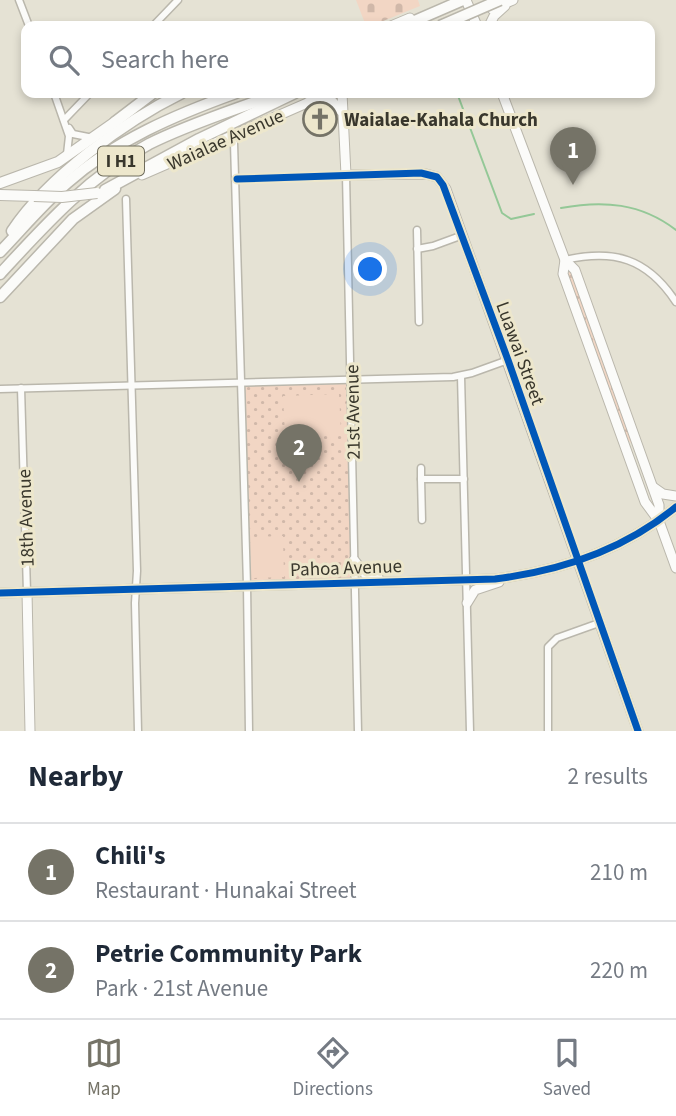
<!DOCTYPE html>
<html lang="en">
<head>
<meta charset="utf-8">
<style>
	body { margin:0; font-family:"Source Sans 3",sans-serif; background:#f2f2f3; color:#1f2937 }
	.you { position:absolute; left:371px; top:270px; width:24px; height:24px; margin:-18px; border:5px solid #fff; border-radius:50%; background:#1a73e8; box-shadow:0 0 0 10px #1a73e833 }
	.badge { display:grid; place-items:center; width:46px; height:46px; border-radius:50%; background:#757367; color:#fff; font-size:23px; font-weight:700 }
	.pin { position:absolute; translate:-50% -58px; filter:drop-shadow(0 2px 4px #0008) }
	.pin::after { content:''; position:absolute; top:37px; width:24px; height:21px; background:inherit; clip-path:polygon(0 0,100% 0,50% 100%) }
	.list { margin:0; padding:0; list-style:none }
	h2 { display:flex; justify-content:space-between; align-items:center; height:91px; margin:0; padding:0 28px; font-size:30px }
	h2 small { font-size:23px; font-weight:400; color:#747a83 }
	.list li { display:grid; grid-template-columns:46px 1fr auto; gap:21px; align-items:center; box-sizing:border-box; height:98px; padding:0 28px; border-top:2px solid #e0e1e3 }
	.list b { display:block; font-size:26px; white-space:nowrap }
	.list p { margin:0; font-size:23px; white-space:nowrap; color:#747a83 }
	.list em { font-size:23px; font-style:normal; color:#747a83 }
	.icon { flex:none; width:38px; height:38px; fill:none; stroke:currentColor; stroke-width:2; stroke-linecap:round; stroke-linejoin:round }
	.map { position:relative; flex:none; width:676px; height:731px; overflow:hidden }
	.search { position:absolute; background:#fff; box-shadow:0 4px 10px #0003; left:21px; right:21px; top:21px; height:77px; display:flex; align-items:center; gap:18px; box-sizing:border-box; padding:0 24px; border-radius:14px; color:#747a83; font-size:26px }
	.sheet { height:287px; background:#fff }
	nav { display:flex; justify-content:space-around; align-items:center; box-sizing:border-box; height:98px; border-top:2px solid #e0e1e3; background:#fff; font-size:19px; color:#747a83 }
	nav a { display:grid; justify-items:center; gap:4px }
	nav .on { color:#757367 }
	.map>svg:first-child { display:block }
	.grass { fill:url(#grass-dots) }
	.cemetery { fill:url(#cemetery-stones) }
	.pitch { fill:#f2d6c4 }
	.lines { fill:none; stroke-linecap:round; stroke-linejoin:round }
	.stream { stroke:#94c897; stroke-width:2 }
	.street-casing { stroke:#bab7ac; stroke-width:9 }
	.secondary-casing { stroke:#bab7ac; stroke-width:11 }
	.primary-casing { stroke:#bab7ac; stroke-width:12 }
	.highway-casing { stroke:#bab7ac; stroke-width:13 }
	.street { stroke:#fbfbf9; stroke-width:6 }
	.secondary { stroke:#fbfbf9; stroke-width:9 }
	.primary { stroke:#fbfbf9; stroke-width:10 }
	.highway { stroke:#fbfbf9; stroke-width:10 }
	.primary-bridge-casing { stroke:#bab7ac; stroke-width:12; stroke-linecap:butt }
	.highway-bridge-casing { stroke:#bab7ac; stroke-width:13; stroke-linecap:butt }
	.primary-bridge { stroke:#fbfbf9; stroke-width:10 }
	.highway-bridge { stroke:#fbfbf9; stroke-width:10 }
	.cycleway-casing { stroke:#ede7cc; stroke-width:11 }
	.cycleway { stroke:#0057b8; stroke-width:7 }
	.labels { text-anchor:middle; stroke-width:6; stroke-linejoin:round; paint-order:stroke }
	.shield { fill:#ede7cc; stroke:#6f6c5c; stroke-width:2 }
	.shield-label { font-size:18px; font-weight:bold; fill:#39372c }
	.poi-label { font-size:19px; font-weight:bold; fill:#39372c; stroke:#ede7cc; text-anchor:start }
	.street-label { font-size:19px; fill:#39372c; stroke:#ede7cc }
</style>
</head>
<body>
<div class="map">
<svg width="676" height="731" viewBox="0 0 676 731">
	<defs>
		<pattern id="grass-dots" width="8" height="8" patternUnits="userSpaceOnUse" patternTransform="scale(1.75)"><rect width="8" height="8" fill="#f2d6c4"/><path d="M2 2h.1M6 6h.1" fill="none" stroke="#d0b8a9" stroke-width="1.8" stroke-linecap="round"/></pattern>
		<pattern id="cemetery-stones" width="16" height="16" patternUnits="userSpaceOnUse" patternTransform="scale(1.75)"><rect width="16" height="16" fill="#f2d6c4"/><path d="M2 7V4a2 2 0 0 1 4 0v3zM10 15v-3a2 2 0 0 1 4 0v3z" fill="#d0b8a9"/></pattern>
	</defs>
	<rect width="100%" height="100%" fill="#e5e2d4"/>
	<!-- grass -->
	<g class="grass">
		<path d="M570,270L572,272L635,447L627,439L568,274Z"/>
		<path d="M349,384L351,578L251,580L245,385Z"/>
	</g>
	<!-- cemetery -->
	<path class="cemetery" d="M356,0H418L420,6L371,26H366Z"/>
	<!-- pitch -->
	<g class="pitch">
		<path d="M339,394L341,432L285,434L283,396Z"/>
		<path d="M283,536L284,577L252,578V537Z"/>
	</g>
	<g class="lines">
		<!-- stream -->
		<g class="stream">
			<path d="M457,93L502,213L511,219L534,214"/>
			<path d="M561,208C603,200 641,203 676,230"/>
		</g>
		<!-- street casing -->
		<g class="street-casing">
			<g id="street">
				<path d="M19,0L29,26"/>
				<path d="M153,26L178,0"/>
				<path d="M54,93L69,136L67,154"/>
				<path d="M64,120L90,93"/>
				<path d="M69,128L73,134L93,138"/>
				<path d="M234,143L247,585L249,731"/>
				<path d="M237,179L346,175L358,731"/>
				<path d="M126,199L137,571L135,603L138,731"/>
				<path d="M417,230L419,322"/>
				<path d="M417,249L433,246L463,235"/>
				<path d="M565,260C614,249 647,258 676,302"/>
				<path d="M461,376L470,731"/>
				<path d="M21,388L27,592"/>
				<path d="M0,389L453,377L472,373L508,360"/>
				<path d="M421,468V479"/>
				<path d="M422,520L421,479H464"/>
				<path d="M548,731V647L557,638L599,623"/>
			</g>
		</g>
		<!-- secondary casing -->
		<g class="secondary-casing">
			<g id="secondary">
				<path d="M466,0L477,26"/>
				<path d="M492,9L513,0"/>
				<path d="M391,26L410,18"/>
				<path d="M489,26L494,16L505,6"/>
				<path d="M342,93L346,175L426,174L437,177L446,189L638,731"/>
				<path d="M502,93L565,260L575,270L659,505V521"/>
				<path d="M316,100H331L342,112"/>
				<path d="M142,175L307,103L325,93"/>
				<path d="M565,260L563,274L645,502L659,521L676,568"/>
				<path d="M653,487L663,494L676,496"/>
				<path d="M354,560L366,575L378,577"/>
				<path d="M27,592L30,731"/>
				<path d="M0,593L495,579C560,571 625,549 676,507"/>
				<path d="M467,603L475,590L499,582"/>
			</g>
		</g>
		<!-- primary casing -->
		<g class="primary-casing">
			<g id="primary">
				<path d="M0,183L58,162L115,122"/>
				<path d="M0,195L34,196"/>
			</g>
		</g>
		<!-- highway casing -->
		<g class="highway-casing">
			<g id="highway">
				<path d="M403,26L463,0"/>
				<path d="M115,122L153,93"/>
				<path d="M105,190L199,139L295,93"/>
				<path d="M12,231C48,177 125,121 182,93"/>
				<path d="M0,252C22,229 43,204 67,183C116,140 175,115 236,93"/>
				<path d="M0,274C45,225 89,176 149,144C191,123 235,110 279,93"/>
				<path d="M0,297L73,219L115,189"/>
			</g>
		</g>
		<!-- street -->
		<use href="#street" class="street"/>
		<!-- secondary -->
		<use href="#secondary" class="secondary"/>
		<!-- primary -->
		<use href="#primary" class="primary"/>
		<!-- highway -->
		<use href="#highway" class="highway"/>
		<!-- primary-bridge casing -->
		<g class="primary-bridge-casing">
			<path id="primary-bridge" d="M34,196L62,197L97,193"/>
		</g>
		<!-- highway-bridge casing -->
		<g class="highway-bridge-casing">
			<path id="highway-bridge" d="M440,26L500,0"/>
		</g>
		<!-- primary-bridge -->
		<use href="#primary-bridge" class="primary-bridge"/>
		<!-- highway-bridge -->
		<use href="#highway-bridge" class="highway-bridge"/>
		<!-- cycleway casing -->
		<g class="cycleway-casing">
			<g id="cycleway">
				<path d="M237,179L421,173L437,177L443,185L508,360L638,731"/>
				<path d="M0,593L495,579C560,571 625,549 676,507"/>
			</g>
		</g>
		<!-- cycleway -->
		<use href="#cycleway" class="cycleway"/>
	</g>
	<!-- icons -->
	<defs>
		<g id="church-ring" transform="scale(1.75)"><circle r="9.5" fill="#ede7cc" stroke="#757367" stroke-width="1.5"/><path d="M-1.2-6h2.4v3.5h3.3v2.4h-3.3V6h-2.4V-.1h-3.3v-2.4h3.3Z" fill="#757367"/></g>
	</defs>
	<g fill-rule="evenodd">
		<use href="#church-ring" x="320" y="119"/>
	</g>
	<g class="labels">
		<!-- shield labels -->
		<rect class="shield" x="98" y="146.5" width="46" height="29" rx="5"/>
		<g class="shield-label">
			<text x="121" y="167">I H1</text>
		</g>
		<!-- poi labels -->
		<g class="poi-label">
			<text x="344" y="126">Waialae-Kahala Church</text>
		</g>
		<!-- street labels -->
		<g class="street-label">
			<text transform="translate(225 139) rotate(-24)" y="7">Waialae Avenue</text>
			<text transform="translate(521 353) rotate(70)" y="7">Luawai Street</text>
			<text transform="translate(352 412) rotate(-91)" y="7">21st Avenue</text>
			<text transform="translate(25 518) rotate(-92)" y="7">18th Avenue</text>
			<text transform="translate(346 567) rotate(-2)" y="7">Pahoa Avenue</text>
		</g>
	</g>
</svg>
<div class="you"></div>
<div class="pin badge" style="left:573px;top:185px">1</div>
<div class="pin badge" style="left:299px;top:482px">2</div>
<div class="search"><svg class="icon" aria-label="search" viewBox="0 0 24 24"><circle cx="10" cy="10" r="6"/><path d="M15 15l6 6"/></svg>Search here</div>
</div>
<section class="sheet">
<h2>Nearby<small>2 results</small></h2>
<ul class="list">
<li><span class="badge">1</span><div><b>Chili's</b><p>Restaurant · Hunakai Street</p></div><em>210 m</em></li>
<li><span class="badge">2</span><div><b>Petrie Community Park</b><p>Park · 21st Avenue</p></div><em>220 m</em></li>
</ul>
</section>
<nav>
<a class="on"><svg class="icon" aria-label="map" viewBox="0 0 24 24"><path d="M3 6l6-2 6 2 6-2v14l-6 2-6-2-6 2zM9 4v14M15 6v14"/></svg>Map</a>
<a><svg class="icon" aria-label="directions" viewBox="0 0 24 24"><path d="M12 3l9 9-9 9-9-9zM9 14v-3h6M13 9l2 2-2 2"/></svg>Directions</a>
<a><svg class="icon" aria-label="saved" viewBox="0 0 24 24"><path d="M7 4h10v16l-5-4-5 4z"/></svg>Saved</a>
</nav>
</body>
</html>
